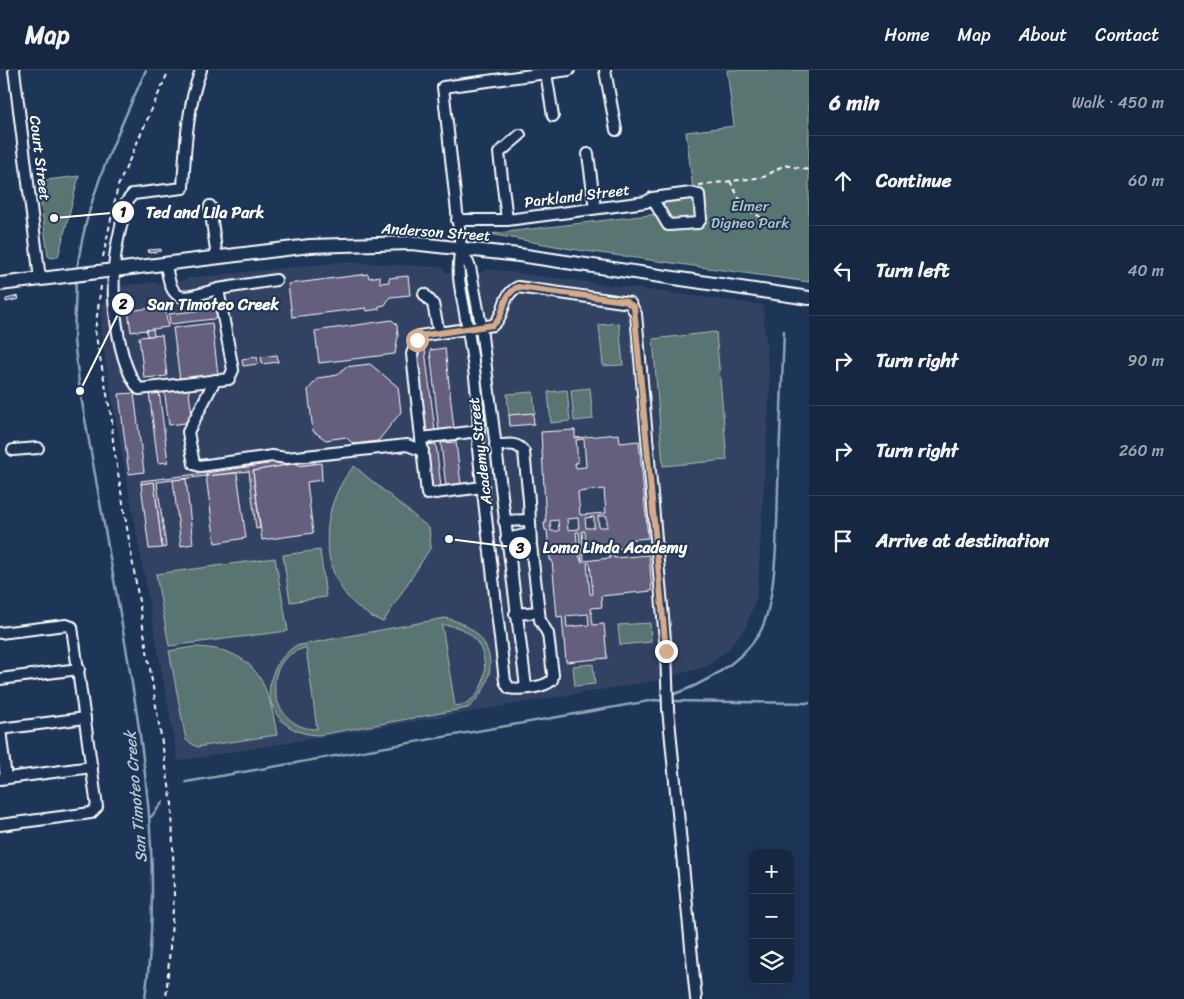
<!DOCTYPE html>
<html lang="en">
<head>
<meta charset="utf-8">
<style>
	body { margin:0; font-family:Sriracha,sans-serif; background:#1f3048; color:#f1f3f6 }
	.controls { position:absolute; right:15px; bottom:15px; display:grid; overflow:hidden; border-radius:10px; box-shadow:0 5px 20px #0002 }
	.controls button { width:45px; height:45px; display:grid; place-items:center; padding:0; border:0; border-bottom:1px solid #35445a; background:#162841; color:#f1f3f6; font:25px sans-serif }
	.stop { position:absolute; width:15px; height:15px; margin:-11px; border:4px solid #d6ab8b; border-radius:50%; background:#fff }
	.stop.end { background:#d6ab8b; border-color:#fff; box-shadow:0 1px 5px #0008 }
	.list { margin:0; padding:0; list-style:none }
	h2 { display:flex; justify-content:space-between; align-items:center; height:65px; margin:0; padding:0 20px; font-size:21px }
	h2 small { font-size:16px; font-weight:400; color:#9ea6b1 }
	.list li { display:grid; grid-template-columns:32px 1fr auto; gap:15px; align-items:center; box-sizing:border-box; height:90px; padding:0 20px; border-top:1px solid #35445a }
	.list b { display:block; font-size:19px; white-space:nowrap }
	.list em { font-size:16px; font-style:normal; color:#9ea6b1 }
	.icon { flex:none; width:28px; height:28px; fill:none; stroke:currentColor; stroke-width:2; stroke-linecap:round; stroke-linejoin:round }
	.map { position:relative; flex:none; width:809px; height:929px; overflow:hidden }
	header { display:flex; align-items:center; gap:30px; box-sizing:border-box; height:70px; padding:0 25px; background:#162841; border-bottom:1px solid #35445a }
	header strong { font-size:24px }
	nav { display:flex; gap:28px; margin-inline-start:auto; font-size:18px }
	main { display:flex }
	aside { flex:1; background:#162841 }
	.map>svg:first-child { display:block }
	.built { fill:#324262 }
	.green { fill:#597572; stroke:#acbab8; fill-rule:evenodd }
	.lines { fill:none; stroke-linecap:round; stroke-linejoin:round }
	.stream { stroke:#8fa4b9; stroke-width:2.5 }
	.building { fill:#635f7c; stroke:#fff; fill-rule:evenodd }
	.minor-casing { stroke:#fff; stroke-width:14 }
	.major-casing { stroke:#fff; stroke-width:16 }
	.path { stroke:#fff; stroke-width:2; stroke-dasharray:5 4; stroke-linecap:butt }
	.minor { stroke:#1d3557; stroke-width:10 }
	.major { stroke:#1d3557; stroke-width:12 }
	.route { stroke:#d6ab8b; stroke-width:6 }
	.labels { text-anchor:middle; stroke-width:4; stroke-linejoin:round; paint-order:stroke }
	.street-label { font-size:15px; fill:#fff; stroke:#1d3557 }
	.park-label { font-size:15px; fill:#b4c1c0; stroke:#1d3557 }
	.water-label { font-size:16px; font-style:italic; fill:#b4c2d0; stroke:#1d3557 }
	.leader { fill:none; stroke:#fff; stroke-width:2 }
	.callout-dot { fill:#fff; stroke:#1d3557; stroke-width:2 }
	.mark-label { font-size:15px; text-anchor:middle; font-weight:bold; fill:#111 }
	.callout-label { font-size:16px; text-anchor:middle; font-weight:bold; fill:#fff; stroke:#1d3557; stroke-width:4; stroke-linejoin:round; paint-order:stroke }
</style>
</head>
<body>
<header>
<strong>Map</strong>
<nav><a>Home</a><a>Map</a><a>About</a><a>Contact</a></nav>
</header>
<main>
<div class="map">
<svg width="809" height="929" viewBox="0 0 809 929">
	<rect width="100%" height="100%" fill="#1d3557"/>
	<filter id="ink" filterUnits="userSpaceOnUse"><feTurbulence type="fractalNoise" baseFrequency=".02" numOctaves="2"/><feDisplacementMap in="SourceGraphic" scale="10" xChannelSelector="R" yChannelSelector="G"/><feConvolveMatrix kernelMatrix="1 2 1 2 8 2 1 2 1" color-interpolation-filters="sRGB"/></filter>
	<g filter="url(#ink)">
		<!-- built -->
		<path class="built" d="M342,192L442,197L447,203L482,202L489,199L763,235L770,318L757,526L746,557L728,580L708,596L654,611L178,691L106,296L101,256L103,234L108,217L155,212L157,214L182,211L188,208Z"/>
		<!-- green -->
		<g class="green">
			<path d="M727,0H809V212L571,179L490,164L657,144V134L694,128L686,62L734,56Z"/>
			<path d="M79,106L58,187L51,188L48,186L38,111Z"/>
			<path d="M619,253L623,295L603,296L599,255Z"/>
			<path d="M716,262L727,390L663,396L653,269Z"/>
			<path d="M590,318L593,349L574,351L571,320Z"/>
			<path d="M567,320L570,351L551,353L548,322Z"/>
			<path d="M533,322L535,344L509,346L507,324Z"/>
			<path d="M354,396L429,458L431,477L383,552C318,526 312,444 354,396Z"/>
			<path d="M320,480L326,527L290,532L283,485Z"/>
			<path d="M275,488L288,561L169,576L156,504Z"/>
			<path d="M445,548C494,558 505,606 468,638L319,665C266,664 252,607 295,576ZM442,555C496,555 497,632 455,636ZM305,578H306L317,659C270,660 257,589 305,578Z"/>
			<path d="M650,553L651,572L620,575L618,555Z"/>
			<path d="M194,577C255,578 268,611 277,665L197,677L186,670L169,581Z"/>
			<path d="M593,594L595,614L575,616L573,596Z"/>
		</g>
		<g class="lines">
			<!-- stream -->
			<g class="stream">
				<path d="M77,201C85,130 117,65 146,0"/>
				<path d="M76,209L74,270L80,321C94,397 107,473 121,549C144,680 163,795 145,929"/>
				<path d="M669,626C702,615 740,594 759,564C777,534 777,453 778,417C780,365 782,313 784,261"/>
				<path d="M671,631L809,633"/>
				<path d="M186,712L655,630L665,631"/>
				<path d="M151,747L163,732"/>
			</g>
		</g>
		<!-- building -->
		<g class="building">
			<path d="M161,179V181L149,183L148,180Z"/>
			<path d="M368,204L369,208L380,206V213L389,212V208L408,206L410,225L390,227L385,235L379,236V239L367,241L366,238L292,247L288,214Z"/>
			<path d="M18,226L19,229L6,232V229Z"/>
			<path d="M165,236L168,257L131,262L128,241Z"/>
			<path d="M221,238L222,248L170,254L169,244Z"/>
			<path d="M392,250L397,255L398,266L395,284L319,293L315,261Z"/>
			<path d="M212,253L218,305L180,310L173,258Z"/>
			<path d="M153,259L154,266H147L146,260Z"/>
			<path d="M162,265L167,306L144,308L139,267Z"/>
			<path d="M445,278L454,359L439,361L430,280Z"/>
			<path d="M425,280L435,361L425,362L415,281Z"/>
			<path d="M277,285L278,292L262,294L261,287Z"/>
			<path d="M257,287L258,294L243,296L242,289Z"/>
			<path d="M370,294L398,317L401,342L378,371L353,374L346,367L326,370L313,361L308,320L318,308L338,305L345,297Z"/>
			<path d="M188,316L193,352L169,355L164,319Z"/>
			<path d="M159,321L168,392L158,393L149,322Z"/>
			<path d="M134,323L144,402L129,404L119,324Z"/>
			<path d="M533,343L534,354L510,356L509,345Z"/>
			<path d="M575,360V368L619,364L620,373L639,371L648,468L626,470L627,478L613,479L614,488L649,485L652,521L601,526L602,537L591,538L593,555L604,554L607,588L566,592L562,546L557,547L552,490H550L547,460H545L544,453H546L541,362ZM584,369L586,397L576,398L575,393H578L576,370ZM604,419L606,443L580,445L578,422ZM598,446H607V457H599ZM594,447V458H586L585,448ZM578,448L579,459L568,460L567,449ZM558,450L559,461H551L550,451ZM582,461H585L586,477L593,483L609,481L610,488L584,491ZM576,462H579L582,493L578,483ZM587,493H590L593,524H590ZM588,544L589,555L567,557L566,546Z"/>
			<path d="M456,372L461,415L446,417L441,373Z"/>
			<path d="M436,374L441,417L431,418L426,375Z"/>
			<path d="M314,389L315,394L298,396V393L253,401L260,458L256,459L249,401L206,406V403L268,394V392L282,390V393Z"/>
			<path d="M298,393V396L321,393L322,410L307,412L313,463L262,470L253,401Z"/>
			<path d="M206,403V406L157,412L166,477L162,478L154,412L141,414V411Z"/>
			<path d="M237,403L246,468L215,473L206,406Z"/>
			<path d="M186,409L193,474L181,476L173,410Z"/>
			<path d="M154,412L162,478L149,479L141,414Z"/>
		</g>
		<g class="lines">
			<!-- minor casing -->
			<g class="minor-casing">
				<g id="minor">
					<path d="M14,0L40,209"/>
					<path d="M605,0L616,60"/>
					<path d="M546,3L553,46"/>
					<path d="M588,84L595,138"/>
					<path d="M210,136L217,188"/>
					<path d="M457,150H507L646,132L652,128L691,123L699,125L701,149L698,153L668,155L652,128"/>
					<path d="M507,150L499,83L520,65"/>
					<path d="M461,178C455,205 462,223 466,249C473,289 481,338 478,379L505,611L509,618C520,620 544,618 552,610L553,605L548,564L540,550L531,475L529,430L524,382C517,371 506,375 495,376"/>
					<path d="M166,194C172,238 183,228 218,219L233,300L229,309L139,319C116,291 111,223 115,188C117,169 123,149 127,131L133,124L183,118C185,80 187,36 201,0"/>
					<path d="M218,219L276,210"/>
					<path d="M424,224L433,234L439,263"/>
					<path d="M215,310L188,362L194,394L200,396L272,386L287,388L407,375L423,381"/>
					<path d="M421,368L479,361"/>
					<path d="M13,380L38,378"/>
					<path d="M483,417L427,424L412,284L419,266L493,255C507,244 500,226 518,217L630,233L636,244L666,581L668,639L696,929"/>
					<path d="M504,451L529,450"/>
					<path d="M506,469L530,464"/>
					<path d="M515,544L539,542"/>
					<path d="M0,563L66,555L72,557L97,737L91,743L0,755"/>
					<path d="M0,609L79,599"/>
					<path d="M526,617L480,250L470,197L461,178L443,17L569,0"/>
					<path d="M0,659L85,648"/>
					<path d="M0,659L6,708"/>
					<path d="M0,709L92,697"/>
				</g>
			</g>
			<!-- major casing -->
			<g class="major-casing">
				<path id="major" d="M0,214L310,176L411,173L519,185L809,228"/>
			</g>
			<!-- path -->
			<g class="path">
				<path d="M730,111L745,139"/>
				<path d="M699,115L764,107L784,95L809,100"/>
				<path d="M739,141C757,139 763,153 777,153"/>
				<path d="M103,187L118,116L169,0"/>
				<path d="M101,216L95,261L112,351L113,372L172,734L174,826L166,929"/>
			</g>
			<!-- minor -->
			<use href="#minor" class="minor"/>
			<!-- major -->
			<use href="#major" class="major"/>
		</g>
	</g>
	<g class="lines" filter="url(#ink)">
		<!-- route -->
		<path class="route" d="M417,270L419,266L493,255C507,244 500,226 518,217L625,231L634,237L666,581"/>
	</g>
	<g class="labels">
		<!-- street labels -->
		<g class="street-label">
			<text transform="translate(40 88) rotate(83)" y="5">Court Street</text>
			<text transform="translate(577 126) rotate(-7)" y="5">Parkland Street</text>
			<text transform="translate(436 162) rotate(4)" y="5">Anderson Street</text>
			<text transform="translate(480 381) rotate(-97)" y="5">Academy Street</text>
		</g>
		<!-- park labels -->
		<g class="park-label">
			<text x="750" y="141">Elmer<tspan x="750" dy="17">Digneo Park</tspan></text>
		</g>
		<!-- water labels -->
		<g class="water-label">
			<text transform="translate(135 727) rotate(-95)" y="6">San Timoteo Creek</text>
		</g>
	</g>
	<!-- callouts -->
	<path class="leader" d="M54 148L123 142M80 321L123 234M449 469L520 478"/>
	<g class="callout-dot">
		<circle cx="54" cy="148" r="5"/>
		<circle cx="80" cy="321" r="5"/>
		<circle cx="449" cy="469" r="5"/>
		<circle cx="123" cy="142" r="12"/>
		<circle cx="123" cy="234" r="12"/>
		<circle cx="520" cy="478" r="12"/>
	</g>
	<g class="mark-label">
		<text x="123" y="147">1</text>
		<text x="123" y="239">2</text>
		<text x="520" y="483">3</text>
	</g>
	<g class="callout-label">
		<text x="205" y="148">Ted and Lila Park</text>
		<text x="213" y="240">San Timoteo Creek</text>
		<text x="615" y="483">Loma Linda Academy</text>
	</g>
</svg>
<div class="controls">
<button>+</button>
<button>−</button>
<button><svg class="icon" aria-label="layers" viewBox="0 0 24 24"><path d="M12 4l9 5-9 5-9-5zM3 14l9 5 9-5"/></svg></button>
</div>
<div class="stop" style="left:417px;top:270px"></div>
<div class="stop end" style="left:666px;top:581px"></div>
</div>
<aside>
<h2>6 min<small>Walk · 450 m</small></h2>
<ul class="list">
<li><svg class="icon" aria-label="ahead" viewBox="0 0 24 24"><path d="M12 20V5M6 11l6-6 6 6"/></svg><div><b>Continue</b></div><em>60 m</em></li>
<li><svg class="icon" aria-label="left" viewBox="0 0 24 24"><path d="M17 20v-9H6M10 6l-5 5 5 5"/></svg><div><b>Turn left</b></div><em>40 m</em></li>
<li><svg class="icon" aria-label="right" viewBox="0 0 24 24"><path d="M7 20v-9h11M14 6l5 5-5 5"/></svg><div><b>Turn right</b></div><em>90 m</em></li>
<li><svg class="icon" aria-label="right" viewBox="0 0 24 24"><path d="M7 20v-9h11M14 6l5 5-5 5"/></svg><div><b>Turn right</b></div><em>260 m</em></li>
<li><svg class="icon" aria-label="arrive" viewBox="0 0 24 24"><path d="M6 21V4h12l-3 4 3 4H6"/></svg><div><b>Arrive at destination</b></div></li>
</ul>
</aside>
</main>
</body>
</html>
